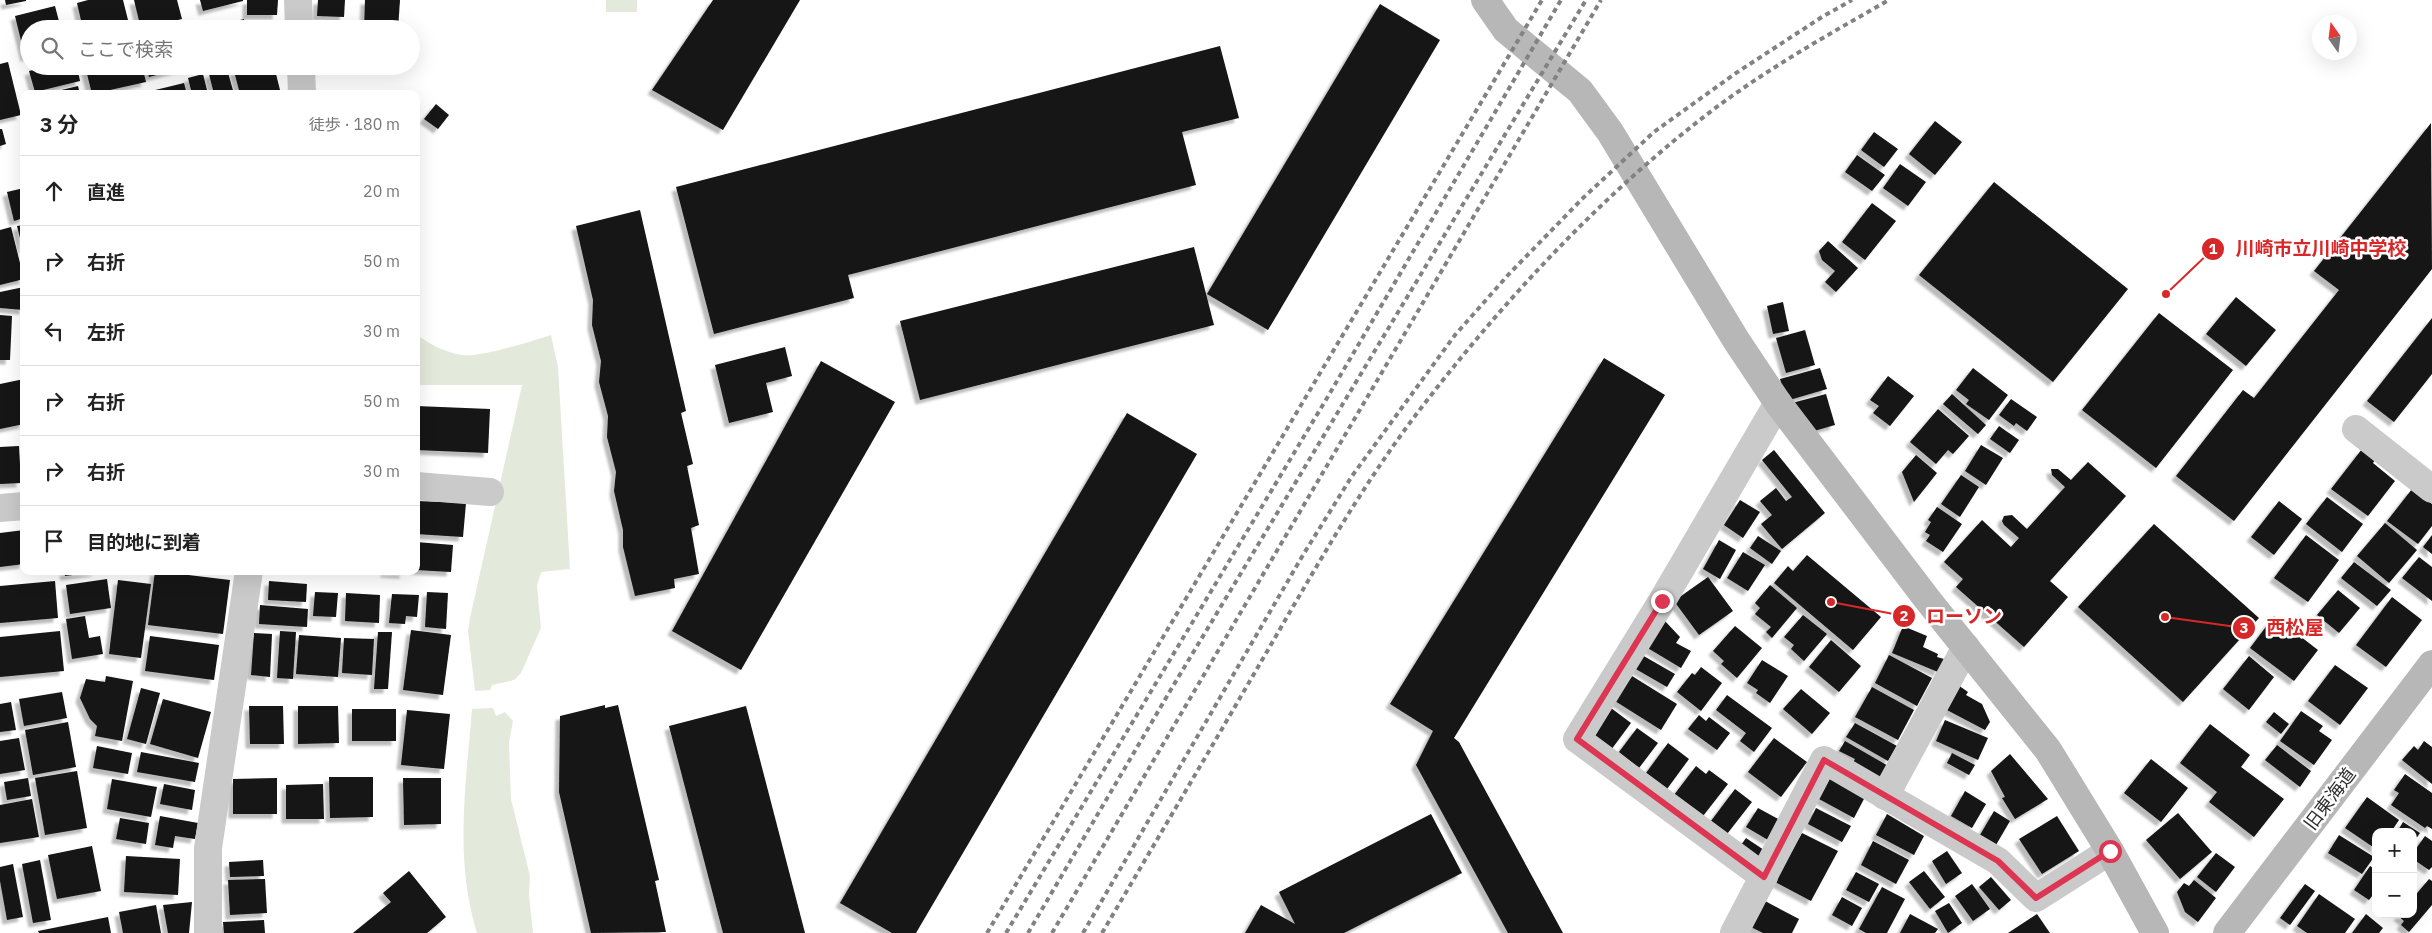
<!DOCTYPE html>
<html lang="ja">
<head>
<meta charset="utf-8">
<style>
	body { margin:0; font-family:"IBM Plex Sans","Noto Sans JP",sans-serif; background:#f2f2f2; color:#222 }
	.controls { position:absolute; right:15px; bottom:15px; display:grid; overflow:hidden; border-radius:10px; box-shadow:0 5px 20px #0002 }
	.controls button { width:45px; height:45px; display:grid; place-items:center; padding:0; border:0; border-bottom:1px solid #e0e0e0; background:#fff; color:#222; font:25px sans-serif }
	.compass { position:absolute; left:2312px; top:15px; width:45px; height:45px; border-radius:50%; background:#fff; box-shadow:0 5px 20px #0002; rotate:346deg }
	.stop { position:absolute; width:15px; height:15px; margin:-11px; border:4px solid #dc3653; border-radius:50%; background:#fff }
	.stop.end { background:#dc3653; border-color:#fff; box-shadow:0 1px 5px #0008 }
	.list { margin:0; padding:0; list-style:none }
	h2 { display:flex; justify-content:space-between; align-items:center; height:65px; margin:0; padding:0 20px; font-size:21px }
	h2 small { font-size:16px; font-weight:400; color:#767676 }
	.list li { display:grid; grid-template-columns:32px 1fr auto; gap:15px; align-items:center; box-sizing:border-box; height:70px; padding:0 20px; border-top:1px solid #e0e0e0 }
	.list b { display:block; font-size:19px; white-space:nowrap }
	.list em { font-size:16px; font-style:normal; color:#767676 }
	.icon { flex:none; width:28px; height:28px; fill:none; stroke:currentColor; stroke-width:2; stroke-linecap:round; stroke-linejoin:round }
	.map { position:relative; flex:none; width:2432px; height:933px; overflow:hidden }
	.search { position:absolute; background:#fff; box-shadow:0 5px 20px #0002; left:20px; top:20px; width:400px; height:55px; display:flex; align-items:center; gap:12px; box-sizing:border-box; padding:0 18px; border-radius:28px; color:#767676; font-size:19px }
	.panel { position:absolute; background:#fff; box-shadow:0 5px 20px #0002; left:20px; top:90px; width:400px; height:485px; border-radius:10px }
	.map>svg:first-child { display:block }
	.green { fill:#e4eadb }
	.building { fill:#141414; filter:url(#shadow) }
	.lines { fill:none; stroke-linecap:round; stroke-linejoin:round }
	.street { stroke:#cacaca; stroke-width:28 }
	.secondary { stroke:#b7b7b7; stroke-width:28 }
	.rail { stroke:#828282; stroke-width:4; stroke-dasharray:5 4; stroke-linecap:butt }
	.route { stroke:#dc3653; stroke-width:6 }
	.labels { text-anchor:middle; stroke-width:5; stroke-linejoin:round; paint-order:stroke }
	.street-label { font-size:18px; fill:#2d2d2d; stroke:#fff }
	.leader { fill:none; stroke:#d62828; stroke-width:2 }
	.callout-dot { fill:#d62828; stroke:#fff; stroke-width:2 }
	.mark-label { font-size:15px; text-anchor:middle; font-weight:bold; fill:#fff }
	.callout-label { font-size:19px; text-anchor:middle; font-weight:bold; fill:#d62828; stroke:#fff; stroke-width:5; stroke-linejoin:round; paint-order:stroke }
</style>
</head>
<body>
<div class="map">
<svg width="2432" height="933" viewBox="0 0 2432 933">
	<defs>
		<filter id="shadow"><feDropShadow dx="-4.5" dy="4.5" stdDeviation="1" flood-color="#0004"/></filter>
	</defs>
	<rect width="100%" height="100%" fill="#fff"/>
	<!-- green -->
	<g class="green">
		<path d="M595,0H637V12H606V0Z"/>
		<path d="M416,334C429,344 445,352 461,355C478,358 533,341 551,335L558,367L570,569L541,572L537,586L541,628L521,673L514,680L492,685L490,690L475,691L468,631L470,618L522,385H416Z"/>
		<path d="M493,708L496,716L505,712L513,721L509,742L511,799L530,876L529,895L533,933H477C454,860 466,784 472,709Z"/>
	</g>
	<!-- building -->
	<g class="building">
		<path d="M5,0H26V1L6,5Z"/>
		<path d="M88,0H123L130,28L83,29L77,3Z"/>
		<path d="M134,0H177L182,19L141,29Z"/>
		<path d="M200,0H243V1L203,11Z"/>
		<path d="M247,0H278L277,15H247Z"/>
		<path d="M318,0H345L344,17L317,16Z"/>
		<path d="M365,0H400L398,29H364Z"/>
		<path d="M713,0H800L723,130L652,90Z"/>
		<path d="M1380,4L1440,40L1268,330L1207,294Z"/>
		<path d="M55,6L61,29H29V56L25,57L15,16Z"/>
		<path d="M244,19L247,29H208V28Z"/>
		<path d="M278,23V29H259V28Z"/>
		<path d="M318,23L356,25L355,29H318Z"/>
		<path d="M1220,46L1239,118L1182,132L1196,185L848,275L854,298L714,334L676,187Z"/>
		<path d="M8,62L21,115L0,120V64Z"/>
		<path d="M48,66H77L80,81L35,92L29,71Z"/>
		<path d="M85,66H142L146,82L92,94Z"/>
		<path d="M146,66H188V67L149,77Z"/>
		<path d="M252,66H274L280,90L266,94H240L234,71Z"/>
		<path d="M227,69L234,94H214L209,74Z"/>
		<path d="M203,74L208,94H192L188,78Z"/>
		<path d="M184,83L187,94H143V93Z"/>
		<path d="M78,86L80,94H49V93Z"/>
		<path d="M436,104L449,115L438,129L424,119Z"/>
		<path d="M1935,121L1962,142L1935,175L1909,154Z"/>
		<path d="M2431,123L2432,269L2234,521L2176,476L2243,390L2254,398L2339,290L2314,271Z"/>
		<path d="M0,129H2L6,144L0,146Z"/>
		<path d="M1874,132L1898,149L1884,167L1861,150Z"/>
		<path d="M1857,155L1885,175L1872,191L1845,172Z"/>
		<path d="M1900,164L1926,182L1908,206L1883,188Z"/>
		<path d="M1994,182L2128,289L2053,382L1919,275Z"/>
		<path d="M24,188V218L14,221L7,192Z"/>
		<path d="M1872,203L1896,221L1865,260L1842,242Z"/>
		<path d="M640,210L686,411L681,413L693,464L687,466L699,525L691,528L699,574L674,579L675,588L635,596L623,547V530L614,491L616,472L607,437L608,416L599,382L601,361L592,325L593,300L576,226Z"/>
		<path d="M24,225V250H23L17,226Z"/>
		<path d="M11,227L24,279L0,285V230Z"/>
		<path d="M1828,241L1858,268L1836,292L1825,282L1835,271L1822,260L1819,251Z"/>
		<path d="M1194,247L1214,325L920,400L900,321Z"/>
		<path d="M24,287V310L0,308V292Z"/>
		<path d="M2236,297L2276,330L2246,366L2206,334Z"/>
		<path d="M1783,302L1789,331L1773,334L1767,306Z"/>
		<path d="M2159,313L2233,370L2156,468L2082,410Z"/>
		<path d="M0,315L12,316L10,360H0Z"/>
		<path d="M2432,318V374L2394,422L2367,401Z"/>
		<path d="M1805,330L1815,365L1786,373L1776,338Z"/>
		<path d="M785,347L792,376L766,383L773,412L729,423L715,365Z"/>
		<path d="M1604,358L1665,395L1454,738L1459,742L1563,933H1508L1416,765L1433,731L1390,704Z"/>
		<path d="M821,361L895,402L741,670L672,631Z"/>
		<path d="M1820,368L1827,389L1786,401L1780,379Z"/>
		<path d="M1973,368L2008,395L1989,420L1966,404L1969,400L1956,390Z"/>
		<path d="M1888,376L1914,396L1890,426L1873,413L1879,406L1870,400Z"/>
		<path d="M24,379V424L0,429V384Z"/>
		<path d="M1826,394L1835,425L1814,431L1792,403Z"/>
		<path d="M1952,394L1986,425L1978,434L1943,404Z"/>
		<path d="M2011,399L2037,417L2027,431L2016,423L2014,426L1999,415Z"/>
		<path d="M416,406L490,409L488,453L416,450Z"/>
		<path d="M1938,409L1969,436L1953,454L1948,450L1936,464L1910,442Z"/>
		<path d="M1127,413L1197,454L916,933H892L840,903Z"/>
		<path d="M1999,426L2019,440L2010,453L1990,439Z"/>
		<path d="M1981,445L2003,458L1986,485L1965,471Z"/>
		<path d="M19,446L21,483L0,484V447Z"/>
		<path d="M2362,449L2375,460L2373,463L2395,481L2368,516L2331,489Z"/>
		<path d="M1774,450L1825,513L1782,549L1761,524L1772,515L1760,501L1776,488L1786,501L1792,497L1762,460Z"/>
		<path d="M1916,455L1937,473L1914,502L1902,472Z"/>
		<path d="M2088,462L2126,496L2050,581L2068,597L2024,647L1956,587L1963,579L1944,562L1982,520L2011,547L2019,538L2004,525L2002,521L2004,516L2012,515L2027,529L2065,487L2052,475L2051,469H2058L2071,480Z"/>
		<path d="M1961,475L1979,487L1960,517L1941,504Z"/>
		<path d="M2412,489L2432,504V526L2418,544L2387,521Z"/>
		<path d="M2327,497L2363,524L2342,552L2306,524Z"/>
		<path d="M1740,500L1760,512L1743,538L1724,525Z"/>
		<path d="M417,501L466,503L463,537L416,534Z"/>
		<path d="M2279,501L2302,519L2274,555L2251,537Z"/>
		<path d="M1937,507L1962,524L1943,552L1926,541L1930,535L1925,532L1931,522L1928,520Z"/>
		<path d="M2385,523L2417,550L2389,583L2357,556Z"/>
		<path d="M2154,524L2259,618L2183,702L2078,607Z"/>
		<path d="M24,530V564L0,567V533Z"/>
		<path d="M2306,535L2339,560L2308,602L2274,578Z"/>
		<path d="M2432,535V554L2423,547Z"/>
		<path d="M1758,536L1781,551L1772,564L1750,548Z"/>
		<path d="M1719,540L1736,550L1720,579L1703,569Z"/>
		<path d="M416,542L453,545L451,572L416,570Z"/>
		<path d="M1743,552L1765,565L1748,591L1727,578Z"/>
		<path d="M1807,555L1881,617L1853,650L1774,583L1788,566L1793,571Z"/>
		<path d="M2419,557L2432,567V601L2402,578Z"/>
		<path d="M2354,562L2391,590L2377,606L2341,578Z"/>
		<path d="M64,571H96V572L65,576Z"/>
		<path d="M155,571L230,580L223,634L148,625Z"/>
		<path d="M385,571H404V574L385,573Z"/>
		<path d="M1708,577L1733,611L1699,635L1674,601Z"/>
		<path d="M107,579L111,608L70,614L66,585Z"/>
		<path d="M118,580L151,584L141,658L109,654Z"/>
		<path d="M55,581L58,618L0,623V586Z"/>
		<path d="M269,581L307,584L306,602L268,600Z"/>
		<path d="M1770,585L1797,608L1772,638L1766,632L1771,627L1755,614L1760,608L1755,603Z"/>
		<path d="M2338,590L2360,608L2339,633L2317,615Z"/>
		<path d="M315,592L338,593L336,617L313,616Z"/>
		<path d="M427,592L448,593L446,629L425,627Z"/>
		<path d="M346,593L380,595L379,623L345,621Z"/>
		<path d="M392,594L419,595L417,617L406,616L405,624L389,623Z"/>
		<path d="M2392,597L2422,620L2386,667L2356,645Z"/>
		<path d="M260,605L308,609L307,627L259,624Z"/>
		<path d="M1803,615L1827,634L1804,661L1791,649L1794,645L1784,637Z"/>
		<path d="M85,616L89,638L100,636L103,654L72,659L66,619Z"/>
		<path d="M2274,616L2318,650L2294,681L2250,648Z"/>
		<path d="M1664,620L1680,637L1676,643L1691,651L1681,668L1646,647Z"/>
		<path d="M1735,626L1762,648L1737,678L1721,664L1724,661L1713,651Z"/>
		<path d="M1903,626L1927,636L1923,647L1938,654L1937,657L1944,659L1938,672L1892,653Z"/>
		<path d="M411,630L451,635L443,695L403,690Z"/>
		<path d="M60,631L64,671L0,677V637Z"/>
		<path d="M280,631L296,632L293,679L277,678Z"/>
		<path d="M378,632H392L388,689H374Z"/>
		<path d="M254,633L272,634L270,677L251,675Z"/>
		<path d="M299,635L341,638L338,677L296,674Z"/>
		<path d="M150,636L219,645L214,680L145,671Z"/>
		<path d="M344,638L374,639L372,675L342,673Z"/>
		<path d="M1831,640L1861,666L1839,692L1809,667Z"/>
		<path d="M1642,655L1675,674L1667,687L1634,668Z"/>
		<path d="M1889,655L1932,678L1917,706L1875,683Z"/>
		<path d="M2249,656L2274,677L2249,710L2223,689Z"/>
		<path d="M1762,660L1788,676L1770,703L1756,693L1758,690L1747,683Z"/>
		<path d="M2335,665L2368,688L2340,725L2308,701Z"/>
		<path d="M1701,667L1722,683L1701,711L1677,692L1692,673L1695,675Z"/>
		<path d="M106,676L133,681L122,741L95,736L97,726L90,719L80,698L86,679L105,682Z"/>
		<path d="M1632,676L1677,704L1661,730L1615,701Z"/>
		<path d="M1958,685L1968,692L1966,695L1982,704L1990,722L1985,730L1945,709Z"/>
		<path d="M1872,687L1914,710L1898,740L1855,717Z"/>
		<path d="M141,688L160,693L146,744L127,739Z"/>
		<path d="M1801,689L1830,713L1812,734L1783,709Z"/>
		<path d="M62,692L67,718L24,726L19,699Z"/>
		<path d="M1727,695L1772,728L1754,752L1740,741L1746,733L1716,710Z"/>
		<path d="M163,699L211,712L198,758L150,744Z"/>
		<path d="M11,702L16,730L0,732V704Z"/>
		<path d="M605,705V708L618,705L659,880L655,881L666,932L591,933L559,792L560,716Z"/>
		<path d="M249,706H283L284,744H250Z"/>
		<path d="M298,706H338L339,743L298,744Z"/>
		<path d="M746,706L805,933H723L669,726Z"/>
		<path d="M1611,708L1631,723L1611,750L1590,735Z"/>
		<rect x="352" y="709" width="44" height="32"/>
		<path d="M407,710L450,714L444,769L401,765Z"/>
		<path d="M2301,711L2323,726L2319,731L2332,740L2314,765L2280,741Z"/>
		<path d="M2274,712L2289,724L2281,734L2266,722Z"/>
		<path d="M1699,715L1706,721L1709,717L1730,733L1717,750L1688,729Z"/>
		<path d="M1945,720L1988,738L1978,760L1936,741Z"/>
		<path d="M68,722L76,767L33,775L25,730Z"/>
		<path d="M1855,723L1897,746L1888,761L1846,737Z"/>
		<path d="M2210,724L2250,755L2241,767L2284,799L2254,837L2209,802L2217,792L2180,763Z"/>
		<path d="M1637,728L1658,743L1639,768L1619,752Z"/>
		<path d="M19,738L25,770L0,774V741Z"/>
		<path d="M1774,738L1807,762L1781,797L1748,772Z"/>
		<path d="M1845,741L1890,767L1882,780L1853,763L1855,759L1839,751Z"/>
		<path d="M2424,741L2432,747V784L2402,760L2414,746L2418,750Z"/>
		<path d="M1668,743L1689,759L1667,789L1646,773Z"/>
		<path d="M2277,745L2311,771L2300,787L2265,760Z"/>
		<path d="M97,746L132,753L128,774L93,768Z"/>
		<path d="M141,752L199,763L195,782L137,772Z"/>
		<path d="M1952,753L1975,765L1969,775L1947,763Z"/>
		<path d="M2010,754L2048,799L2015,819L2002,798L2005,797L1991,771Z"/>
		<path d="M2151,759L2188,788L2161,822L2124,793Z"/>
		<path d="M1696,766L1706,774L1709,770L1728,784L1703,816L1674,795Z"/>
		<path d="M77,771L87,828L45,835L35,778Z"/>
		<path d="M2405,774L2432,793V829L2427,826L2425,828L2391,805L2399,793L2394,790Z"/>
		<path d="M329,777H373V817L330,818Z"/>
		<path d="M28,778L31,796L7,800L4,782Z"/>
		<path d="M277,778V814H233V779Z"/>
		<path d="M403,778H441V824L404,825Z"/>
		<path d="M1830,778L1865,797L1854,818L1819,799Z"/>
		<path d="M112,779L157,787L151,817L107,809Z"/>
		<path d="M164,784L195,790L192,810L160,804Z"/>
		<path d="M323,784L324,819H286V785Z"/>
		<path d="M1735,789L1752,802L1727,834L1711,821Z"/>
		<path d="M1965,791L1986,804L1972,828L1951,816Z"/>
		<path d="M2367,797L2399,820L2391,832H2376V849L2345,828Z"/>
		<path d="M32,799L39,837L0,843V805Z"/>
		<path d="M1758,808L1780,820L1768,840L1746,827Z"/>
		<path d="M1816,808L1851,826L1842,842L1808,824Z"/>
		<path d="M1994,811L2010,821L1996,845L1980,835Z"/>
		<path d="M2178,813L2212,852L2180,879L2146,840Z"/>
		<path d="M1431,814L1462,873L1344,933H1245L1261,905L1295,924L1279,892Z"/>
		<path d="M1887,814L1924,836L1914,855L1876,835Z"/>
		<path d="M160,816L198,823L195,839L175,836L173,848L155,845Z"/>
		<path d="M2057,816L2079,851L2042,874L2019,839Z"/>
		<path d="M120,818L149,823L146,844L116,839Z"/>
		<path d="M2403,822L2420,833L2413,843V832H2397Z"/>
		<path d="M1802,833L1838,851L1811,901L1775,882Z"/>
		<path d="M2339,835L2374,857L2362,874L2328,853Z"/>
		<path d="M2425,836L2432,841V867L2429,870L2413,859V853Z"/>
		<path d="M1746,838L1764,850L1759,857L1741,845Z"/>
		<path d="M1873,841L1909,860L1896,884L1861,865Z"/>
		<path d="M92,846L101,891L57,899L48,855Z"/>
		<path d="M1947,851L1962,873L1946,884L1932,861Z"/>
		<path d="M2216,853L2235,867L2216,892L2197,877Z"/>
		<path d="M126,856L180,859L178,895L124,892Z"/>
		<path d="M40,860L51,920L33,923L22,864Z"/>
		<path d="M263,860L264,876L230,877L229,862Z"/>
		<path d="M13,864L23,917L7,920L0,881V867Z"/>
		<path d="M2370,866L2376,870V891L2369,900L2354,890Z"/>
		<path d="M409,871L446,917L427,933H353L391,902L383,893Z"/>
		<path d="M1924,871L1945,897L1930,909L1909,882Z"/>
		<path d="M1856,872L1879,884L1869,902L1846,890Z"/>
		<path d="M1991,877L2011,900L1999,910L1979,887Z"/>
		<path d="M265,879L267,913L230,915L228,880Z"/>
		<path d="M2429,879L2432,881V905L2409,932L2401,925L2404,921L2398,916L2400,914H2413V898Z"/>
		<path d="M2194,880L2216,898L2198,922L2185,912L2177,892L2184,883L2189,886Z"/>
		<path d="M1972,884L1990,909L1973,921L1955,896Z"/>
		<path d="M2305,884L2315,891L2290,925L2280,918Z"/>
		<path d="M1882,887L1905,899L1887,933H1866L1859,929Z"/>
		<path d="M2319,894L2355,919L2345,933H2307L2297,926Z"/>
		<path d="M1842,897L1862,908L1852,926L1832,915Z"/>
		<path d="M1765,901L1799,919L1792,933H1763L1751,927Z"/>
		<path d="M192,902L189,933H168L163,905Z"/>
		<path d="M1949,903L1962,923L1948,933L1935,911Z"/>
		<path d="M156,905L161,933H123L119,912Z"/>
		<path d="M1910,914L1938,929L1935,933H1900Z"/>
		<path d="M2037,914L2050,933H2008Z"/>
		<path d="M2366,914L2383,928L2379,933H2352Z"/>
		<path d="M108,917L111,933H39L38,931Z"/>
		<path d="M264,920L265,933H224L223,922Z"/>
	</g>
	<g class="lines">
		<!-- street -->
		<g class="street">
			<path d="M298,0L299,29"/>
			<path d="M301,66L302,94"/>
			<path d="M2356,429L2432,489"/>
			<path d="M416,486L490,492"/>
			<path d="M0,508L24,506"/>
			<path d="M1885,796L1966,647"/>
			<path d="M1764,877L1577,739L1662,601L1778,403"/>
			<path d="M208,933V848L249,571"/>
			<path d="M1734,933L1824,760L1998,861L2036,898L2110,851"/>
		</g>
		<!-- secondary -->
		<g class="secondary">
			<path d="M1485,0L1506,30L1580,91L1610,132L1736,340L1778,403L1927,599L2048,750L2110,851L2155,933"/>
			<path d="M2227,933L2432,664"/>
		</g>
		<!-- rail -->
		<g class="rail">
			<path d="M987,933L1542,0"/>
			<path d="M1006,933L1327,398L1561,0"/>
			<path d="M1028,933L1173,686L1586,0"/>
			<path d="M1052,933L1601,0"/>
			<path d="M1083,933L1303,555L1352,476L1455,335L1509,274L1583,198L1654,132L1736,73L1822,17L1852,0"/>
			<path d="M1102,933C1158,838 1214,743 1269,648C1315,569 1360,489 1415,416C1501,303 1601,195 1714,109C1769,68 1829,34 1889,0"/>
		</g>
	</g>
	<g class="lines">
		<!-- route -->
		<path class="route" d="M1662,601L1577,739L1764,877L1824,760L1998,861L2036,898L2110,851"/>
	</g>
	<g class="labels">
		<!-- street labels -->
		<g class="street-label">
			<text transform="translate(2330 799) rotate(-53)" y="6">旧東海道</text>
		</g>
	</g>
	<!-- callouts -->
	<path class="leader" d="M2166 294L2213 249M1831 602L1904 616M2165 617L2244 628"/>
	<g class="callout-dot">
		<circle cx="2166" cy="294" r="5"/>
		<circle cx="1831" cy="602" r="5"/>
		<circle cx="2165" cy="617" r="5"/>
		<circle cx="2213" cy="249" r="12"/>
		<circle cx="1904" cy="616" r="12"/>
		<circle cx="2244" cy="628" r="12"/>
	</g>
	<g class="mark-label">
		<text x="2213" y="254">1</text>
		<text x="1904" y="621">2</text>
		<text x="2244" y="633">3</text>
	</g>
	<g class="callout-label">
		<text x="2321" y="255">川崎市立川崎中学校</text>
		<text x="1964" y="623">ローソン</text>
		<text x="2295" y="634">西松屋</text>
	</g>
</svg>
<div class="controls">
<button>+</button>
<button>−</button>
</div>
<svg class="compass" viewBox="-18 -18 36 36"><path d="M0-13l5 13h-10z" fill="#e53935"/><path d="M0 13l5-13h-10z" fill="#767676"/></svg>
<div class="stop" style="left:2110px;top:851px"></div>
<div class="stop end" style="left:1662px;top:601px"></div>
<div class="search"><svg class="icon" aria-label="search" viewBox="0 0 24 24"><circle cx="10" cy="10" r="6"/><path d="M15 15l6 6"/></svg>ここで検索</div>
<section class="panel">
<h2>3 分<small>徒歩 · 180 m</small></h2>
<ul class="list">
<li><svg class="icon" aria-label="ahead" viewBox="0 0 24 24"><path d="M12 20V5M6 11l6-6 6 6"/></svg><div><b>直進</b></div><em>20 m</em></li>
<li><svg class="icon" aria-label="right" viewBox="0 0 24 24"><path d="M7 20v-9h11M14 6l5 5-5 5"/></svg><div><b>右折</b></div><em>50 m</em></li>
<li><svg class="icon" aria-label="left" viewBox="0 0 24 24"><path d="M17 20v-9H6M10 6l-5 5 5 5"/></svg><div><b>左折</b></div><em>30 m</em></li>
<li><svg class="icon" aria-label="right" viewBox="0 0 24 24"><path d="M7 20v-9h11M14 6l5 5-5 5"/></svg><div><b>右折</b></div><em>50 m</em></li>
<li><svg class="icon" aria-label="right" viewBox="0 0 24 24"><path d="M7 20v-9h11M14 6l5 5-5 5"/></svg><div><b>右折</b></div><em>30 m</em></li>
<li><svg class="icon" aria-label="arrive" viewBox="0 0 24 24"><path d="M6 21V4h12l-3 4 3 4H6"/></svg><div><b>目的地に到着</b></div></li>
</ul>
</section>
</div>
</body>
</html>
